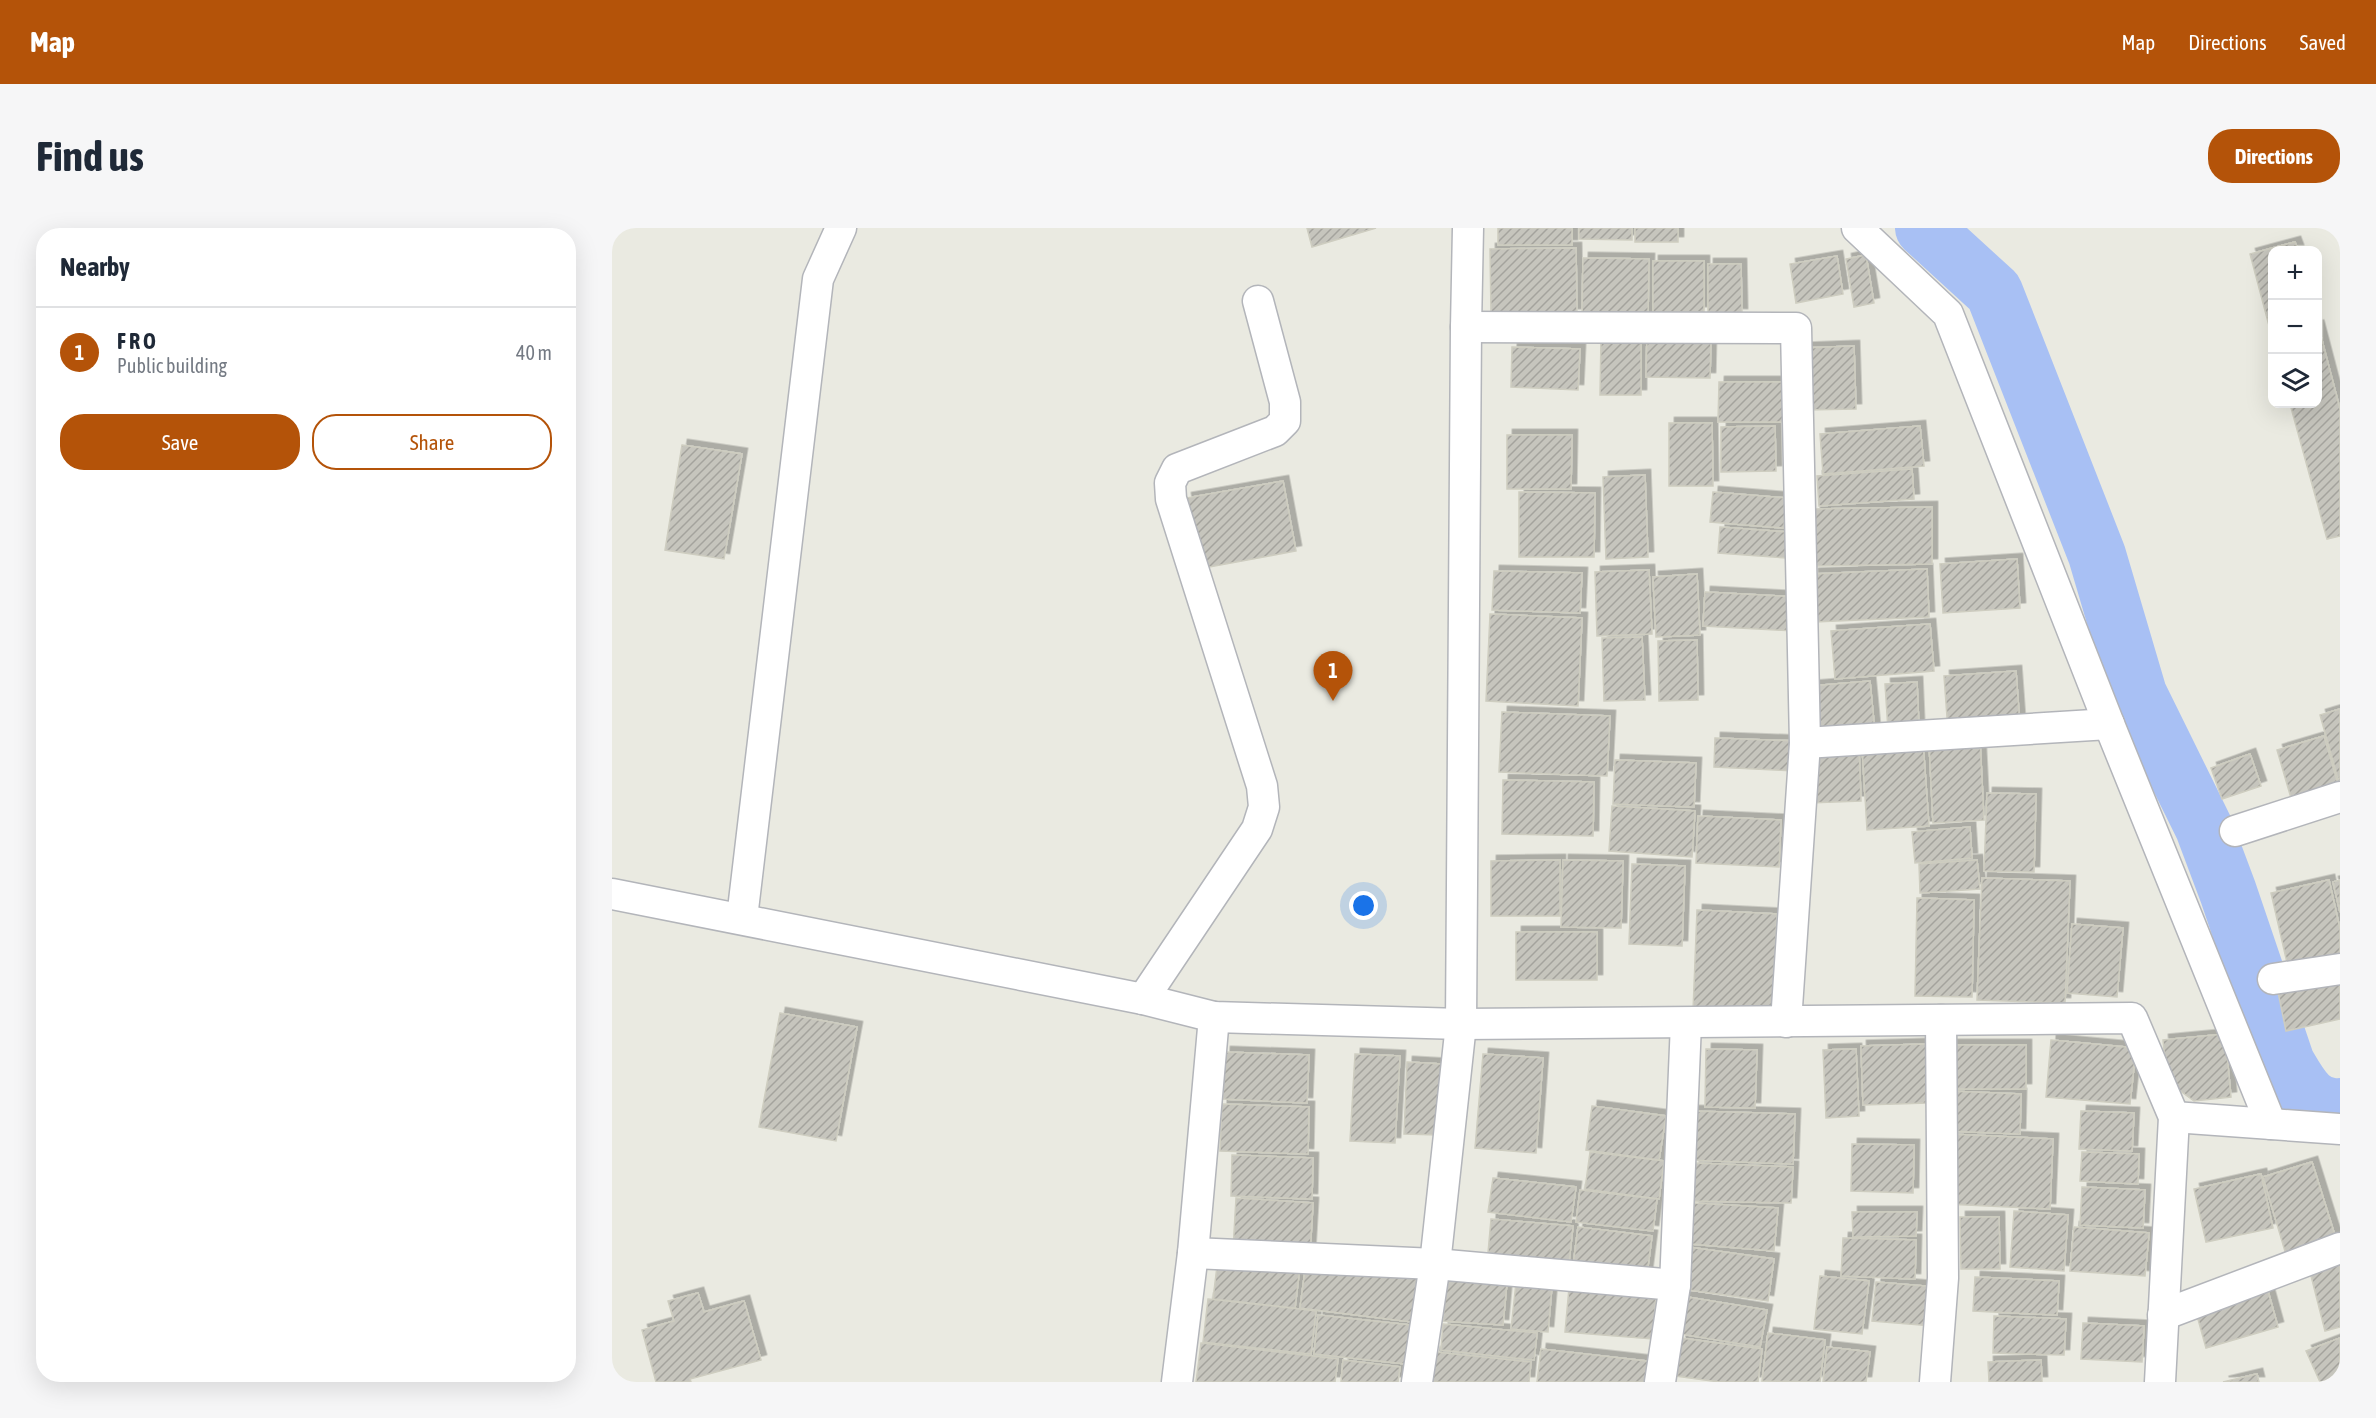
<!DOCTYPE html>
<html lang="en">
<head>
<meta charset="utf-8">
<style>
	body { margin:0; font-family:"Asap Condensed",sans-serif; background:#f6f6f7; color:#1f2937 }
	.controls { position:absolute; right:18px; top:18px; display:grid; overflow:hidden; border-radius:12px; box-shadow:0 6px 24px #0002 }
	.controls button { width:54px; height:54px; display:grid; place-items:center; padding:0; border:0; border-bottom:2px solid #e0e1e3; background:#fff; color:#1f2937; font:30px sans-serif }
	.you { position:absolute; left:752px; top:678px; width:21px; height:21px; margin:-15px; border:4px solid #fff; border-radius:50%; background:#1a73e8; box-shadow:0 0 0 9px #1a73e833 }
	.badge { display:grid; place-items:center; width:39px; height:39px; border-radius:50%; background:#b45309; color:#fff; font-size:20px; font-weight:700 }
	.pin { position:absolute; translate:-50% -50px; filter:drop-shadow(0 2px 3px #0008) }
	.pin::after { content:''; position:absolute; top:32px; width:21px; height:18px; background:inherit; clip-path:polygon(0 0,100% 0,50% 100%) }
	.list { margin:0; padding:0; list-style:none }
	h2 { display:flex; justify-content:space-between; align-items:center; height:78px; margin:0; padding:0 24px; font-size:26px }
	h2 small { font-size:20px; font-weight:400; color:#747a83 }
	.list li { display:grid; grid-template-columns:39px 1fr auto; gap:18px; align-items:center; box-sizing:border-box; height:90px; padding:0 24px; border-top:2px solid #e0e1e3 }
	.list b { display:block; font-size:22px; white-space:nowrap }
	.list p { margin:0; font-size:20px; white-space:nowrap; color:#747a83 }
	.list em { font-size:20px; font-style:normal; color:#747a83 }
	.actions { display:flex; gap:12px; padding:18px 24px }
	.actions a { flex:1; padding:14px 0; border:2px solid #b45309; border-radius:24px; text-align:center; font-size:21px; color:#b45309 }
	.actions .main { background:#b45309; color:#fff }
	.icon { flex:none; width:33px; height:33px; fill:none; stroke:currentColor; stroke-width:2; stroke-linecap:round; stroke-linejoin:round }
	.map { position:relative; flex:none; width:1728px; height:1154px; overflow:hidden; border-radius:24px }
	header { display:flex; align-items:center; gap:36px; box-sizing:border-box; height:84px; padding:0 30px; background:#b45309; color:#fff }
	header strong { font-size:28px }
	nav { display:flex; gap:33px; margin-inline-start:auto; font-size:21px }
	.intro { display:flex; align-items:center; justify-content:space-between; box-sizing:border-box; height:144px; padding:0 36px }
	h1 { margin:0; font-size:42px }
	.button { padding:15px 27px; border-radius:24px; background:#b45309; color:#fff; font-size:21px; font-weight:700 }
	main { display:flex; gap:36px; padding:0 36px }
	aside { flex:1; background:#fff; border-radius:24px; box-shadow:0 6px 24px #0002 }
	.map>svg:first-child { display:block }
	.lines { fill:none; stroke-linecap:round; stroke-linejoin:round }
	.river { stroke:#a8c0f4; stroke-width:58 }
	.building { fill:url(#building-hatch); stroke:#cecdc0; stroke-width:1.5; filter:url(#shadow) }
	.street-casing { stroke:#b3b5ba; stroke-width:33 }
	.street { stroke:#fff; stroke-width:30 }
</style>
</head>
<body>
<header>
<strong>Map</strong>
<nav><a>Map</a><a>Directions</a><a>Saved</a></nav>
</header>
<div class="intro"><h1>Find us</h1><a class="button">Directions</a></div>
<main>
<aside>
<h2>Nearby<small></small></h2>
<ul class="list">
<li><span class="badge">1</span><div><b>F R O</b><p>Public building</p></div><em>40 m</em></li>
</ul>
<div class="actions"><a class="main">Save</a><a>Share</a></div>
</aside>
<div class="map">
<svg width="1728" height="1154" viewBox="0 0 1728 1154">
	<defs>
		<pattern id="building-hatch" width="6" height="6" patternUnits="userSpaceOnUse" patternTransform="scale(1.5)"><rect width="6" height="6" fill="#c6c5bd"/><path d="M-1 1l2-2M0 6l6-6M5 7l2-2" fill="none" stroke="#a4a39d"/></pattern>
		<filter id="shadow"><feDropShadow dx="5.5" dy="-5.5" stdDeviation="0" flood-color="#0004"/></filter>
	</defs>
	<rect width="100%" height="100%" fill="#eaeae1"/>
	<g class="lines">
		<!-- river -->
		<path class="river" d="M1312,0L1382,64L1485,327L1526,466L1592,600L1616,664L1674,835C1687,857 1699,882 1728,879"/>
	</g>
	<!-- building -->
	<g class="building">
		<path d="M695,0H764L700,19Z"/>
		<rect x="886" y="0" width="74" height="17"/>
		<path d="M967,0H1020V12L967,11Z"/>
		<rect x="1023" y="0" width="43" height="14"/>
		<path d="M1683,14L1686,22H1660V109L1638,26Z"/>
		<path d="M964,20L965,86H879L878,21Z"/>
		<path d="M1254,27L1262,75L1242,79L1234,31Z"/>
		<path d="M1225,28L1231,66L1184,75L1178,36Z"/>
		<path d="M971,30L1037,31L1036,89H970Z"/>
		<rect x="1041" y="33" width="51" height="51"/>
		<path d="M1096,36H1129L1130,86L1096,85Z"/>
		<path d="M1706,97L1728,181V308L1715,311L1678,176H1706Z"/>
		<path d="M1035,107L1099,108L1098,150L1034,149Z"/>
		<path d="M989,109H1029V167H988Z"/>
		<path d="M1242,118L1244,181L1193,182L1191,120Z"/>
		<path d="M900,119L968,121L966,162L899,159Z"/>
		<path d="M1107,154H1173L1172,194H1106Z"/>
		<path d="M1057,195H1100L1101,258H1057Z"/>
		<path d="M1163,198L1164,243L1109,244V199Z"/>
		<path d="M1308,198L1312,238L1211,246L1208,206Z"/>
		<path d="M895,207H960L959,261H895Z"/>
		<path d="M70,217L130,226L112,331L53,322Z"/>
		<path d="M1300,241L1302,271L1207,278L1205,248Z"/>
		<path d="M1033,247L1036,329L994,331L991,249Z"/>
		<path d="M671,253L684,323L587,341L574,270Z"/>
		<path d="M907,264L983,265L982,329H907Z"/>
		<path d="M1101,264L1174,270L1172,300L1098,294Z"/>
		<path d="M1320,279V336L1204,338L1203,281Z"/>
		<path d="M1108,299L1176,304L1174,330L1106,325Z"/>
		<path d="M1405,331L1408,380L1331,385L1328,336Z"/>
		<path d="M1315,341L1317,389L1203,394L1201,346Z"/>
		<path d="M1037,342L1040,406L985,408L983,344Z"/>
		<path d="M882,343L970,345L968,385L880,382Z"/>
		<path d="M1085,346L1088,407L1044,409L1041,349Z"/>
		<path d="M1093,364L1185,369L1183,403L1091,398Z"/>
		<path d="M878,386L970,390L966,478L874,473Z"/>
		<path d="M1318,396L1322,443L1223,451L1219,403Z"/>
		<path d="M1030,409L1033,472L992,473L990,410Z"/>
		<path d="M1085,412L1086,472L1047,473L1046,413Z"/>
		<path d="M1404,443L1408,498L1336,503L1332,448Z"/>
		<path d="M1258,453L1263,505L1204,509L1199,458Z"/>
		<path d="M1305,454L1307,500L1276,502L1273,456Z"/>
		<path d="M1728,481V550L1726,551L1708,487Z"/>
		<path d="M890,484L998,488L995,548L887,544Z"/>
		<path d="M1712,508L1726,556L1679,570L1665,522Z"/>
		<path d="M1103,510L1184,513L1182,543L1102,539Z"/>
		<path d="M1368,512L1372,592L1321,595L1317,514Z"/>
		<path d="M1311,514L1317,598L1255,602L1250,518Z"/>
		<path d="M1247,520L1249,573L1197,575L1195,521Z"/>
		<path d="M1638,526L1649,558L1610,571L1599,540Z"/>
		<path d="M1003,532L1084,535L1082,579L1001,576Z"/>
		<path d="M891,552L982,554L981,608L890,606Z"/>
		<path d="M1375,565L1424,566L1422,644L1372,643Z"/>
		<path d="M1000,578L1083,583L1080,629L997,623Z"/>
		<path d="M1086,588L1169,592L1167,639L1084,635Z"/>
		<path d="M1358,599L1360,630L1303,635L1300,604Z"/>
		<path d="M948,632V688H879V633Z"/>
		<path d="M951,632L1011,633L1009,700L949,699Z"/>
		<path d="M1365,632L1368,661L1308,665L1307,636Z"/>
		<path d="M1020,636L1073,638L1070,718L1017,716Z"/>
		<path d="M1370,650L1458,653L1453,775L1365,772Z"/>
		<path d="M1717,652L1728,701V727L1676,739L1659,665Z"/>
		<path d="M1728,652V684L1721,654Z"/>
		<path d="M1305,670L1362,672L1360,769L1303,768Z"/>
		<path d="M1085,682L1165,686L1160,786L1081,783Z"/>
		<path d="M1460,696L1511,700L1505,769L1455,765Z"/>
		<rect x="904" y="704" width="81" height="48"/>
		<path d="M1728,750V791L1674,803L1666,764Z"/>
		<path d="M168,785L245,799L224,913L147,899Z"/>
		<path d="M1613,806L1619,869L1582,873L1555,853L1551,812Z"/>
		<path d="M1439,812L1524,820L1518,876L1434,869Z"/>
		<path d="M1314,816L1316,875L1251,877L1249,818Z"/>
		<path d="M1334,817H1414V861H1333Z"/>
		<path d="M1094,821L1145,822L1143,880L1093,879Z"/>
		<path d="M1244,821L1247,888L1214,890L1211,822Z"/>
		<path d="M613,824L697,827L695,875L611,871Z"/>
		<path d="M743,826L788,828L783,915L738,913Z"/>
		<path d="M871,826L931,830L924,925L863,920Z"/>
		<path d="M795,834L829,836L826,907L792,906Z"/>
		<path d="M1335,863L1409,866L1408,906L1334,903Z"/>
		<path d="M610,876L697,879L696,926L608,923Z"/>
		<path d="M980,878L1054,888L1047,932L974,922Z"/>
		<path d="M1078,883L1183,886L1181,936L1076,932Z"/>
		<path d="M1469,883L1522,885L1520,923L1467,921Z"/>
		<path d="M1337,906L1441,911L1438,981L1334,976Z"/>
		<path d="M1240,916L1302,917L1301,965L1239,963Z"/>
		<path d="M978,924L1052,933L1047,971L973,961Z"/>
		<path d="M1470,924L1527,926L1526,956L1468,953Z"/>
		<path d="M620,927L701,930L700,971L619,968Z"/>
		<path d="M1700,934L1725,1014L1675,1030L1651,949Z"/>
		<path d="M1082,935L1181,939L1179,975L1081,973Z"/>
		<path d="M1649,946L1661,1000L1594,1014L1582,961Z"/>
		<path d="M881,950L964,959L959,994L876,984Z"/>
		<path d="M1470,959L1533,962L1531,1000L1468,997Z"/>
		<path d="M968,962L1045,971L1041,1003L964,994Z"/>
		<path d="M624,970L701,975L698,1026L621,1022Z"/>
		<path d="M1082,975L1166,980L1162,1023L1079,1016Z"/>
		<path d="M1402,983L1456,987L1452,1043L1398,1039Z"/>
		<path d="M1240,984H1305L1304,1008L1241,1009Z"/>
		<path d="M1348,989H1387L1388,1041H1349Z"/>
		<path d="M879,991L961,998L956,1044L875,1036Z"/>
		<path d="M966,999L1040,1008L1034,1054L960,1046Z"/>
		<path d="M1462,999L1537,1005L1533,1048L1458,1043Z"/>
		<path d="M1231,1010L1304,1012L1303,1051L1229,1048Z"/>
		<path d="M1069,1018L1162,1031L1156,1073L1063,1060Z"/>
		<path d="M606,1030L688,1038L683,1080L601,1071Z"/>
		<path d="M1728,1034V1099L1713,1103L1698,1044Z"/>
		<path d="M694,1035L805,1050L800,1094L688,1080Z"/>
		<path d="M1208,1048L1257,1053L1250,1106L1202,1101Z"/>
		<path d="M835,1049L895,1054L891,1097L831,1093Z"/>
		<path d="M1363,1049L1447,1053L1445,1087L1361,1083Z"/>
		<path d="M1264,1054L1324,1059L1320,1098L1260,1093Z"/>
		<path d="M904,1055L940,1058L936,1104L899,1101Z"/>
		<path d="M957,1060L1044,1067L1041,1111L953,1104Z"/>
		<path d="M1656,1063L1666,1099L1594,1120L1584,1084Z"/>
		<path d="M86,1065L92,1084L132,1073L149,1132L78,1151L79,1154H44L30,1102L62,1093L56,1073Z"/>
		<path d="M1069,1068L1155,1082L1148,1119L1062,1105Z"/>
		<path d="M596,1071L704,1083L699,1126L591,1114Z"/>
		<path d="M706,1087L807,1098L803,1137L702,1126Z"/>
		<path d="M1382,1088L1454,1091L1452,1127L1381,1125Z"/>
		<path d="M1471,1095L1532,1098L1530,1134L1469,1131Z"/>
		<path d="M831,1096L925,1105L922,1132L829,1122Z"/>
		<path d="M1156,1105L1213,1112L1208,1154L1150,1153Z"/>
		<path d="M1069,1110L1150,1121L1146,1154H1107L1064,1148Z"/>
		<path d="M1728,1110V1154H1708L1694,1123Z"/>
		<path d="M589,1115L726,1131L723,1154H584Z"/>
		<path d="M1215,1119L1258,1124L1254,1154H1211Z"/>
		<path d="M929,1121L1043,1134L1040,1154H925Z"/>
		<path d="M823,1124L919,1134L917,1154H819Z"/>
		<path d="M731,1132L788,1139L786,1154H729Z"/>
		<path d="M1429,1132L1430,1154H1377L1376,1134Z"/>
		<path d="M1645,1146L1647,1154H1611Z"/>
	</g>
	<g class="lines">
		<!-- street casing -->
		<g class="street-casing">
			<g id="street">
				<path d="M1245,0L1336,86L1497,496L1659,896"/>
				<path d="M854,99L1184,100L1193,515L1174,794"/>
				<path d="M1193,515L1497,496"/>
				<path d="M1623,603L1728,569"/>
				<path d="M0,666L531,771L602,789L849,796L1520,790L1562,889L1548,1154"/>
				<path d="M130,690L206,51L229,0"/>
				<path d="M1661,751L1728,741"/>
				<path d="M531,771L645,601L652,579L650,558L559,271L558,255L565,241L663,203L673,193V174L646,73"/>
				<path d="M1562,889L1728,901"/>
				<path d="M581,1025L823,1036L1063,1057"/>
				<path d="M1551,1087L1728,1020"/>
				<path d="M565,1154L581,1025L602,789"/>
				<path d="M805,1154L823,1036L849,796L854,99L856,0"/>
				<path d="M1048,1154L1063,1057L1074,795"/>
				<path d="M1323,1154L1331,1050L1329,792"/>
			</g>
		</g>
		<!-- street -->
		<use href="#street" class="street"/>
	</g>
</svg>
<div class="controls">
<button>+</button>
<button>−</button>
<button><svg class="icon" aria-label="layers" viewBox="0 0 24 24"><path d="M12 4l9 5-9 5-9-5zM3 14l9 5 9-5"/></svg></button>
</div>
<div class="you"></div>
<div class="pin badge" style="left:721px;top:473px">1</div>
</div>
</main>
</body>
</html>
